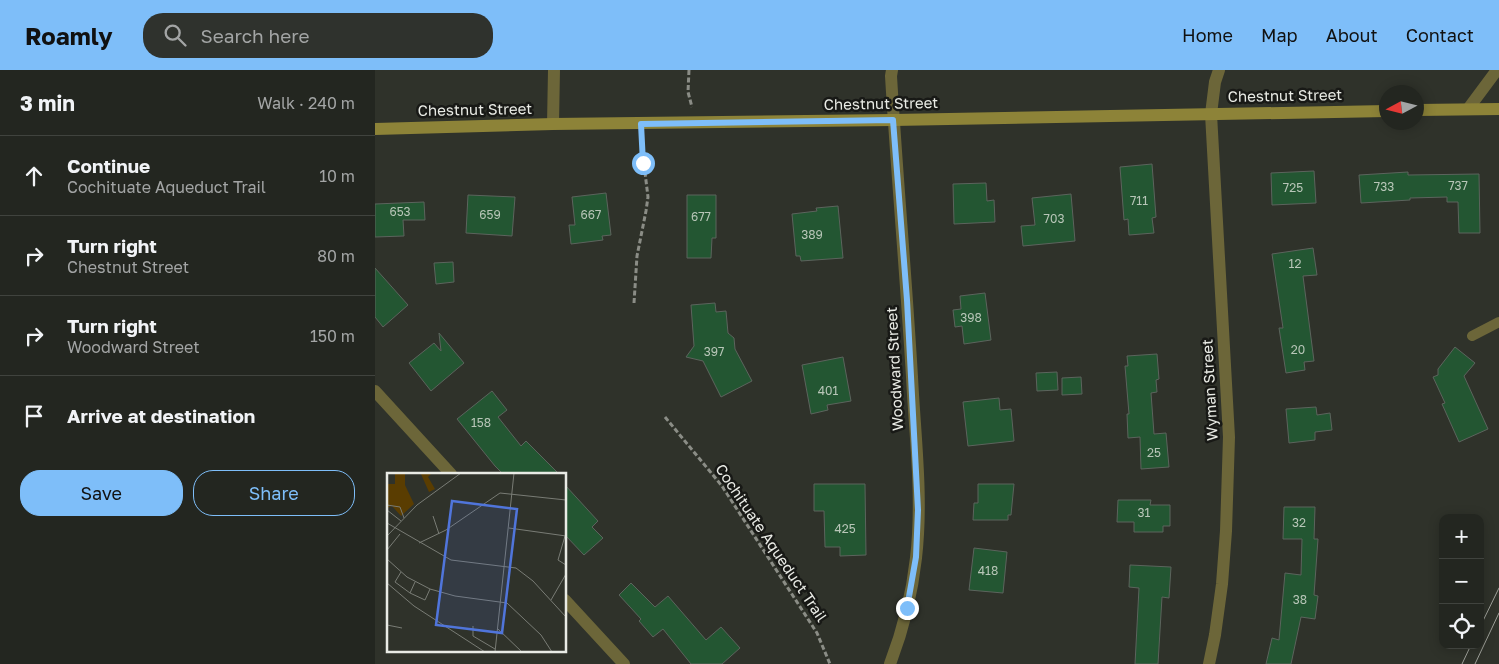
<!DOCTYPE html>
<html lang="en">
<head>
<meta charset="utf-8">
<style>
	body { margin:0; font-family:"Golos Text",sans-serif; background:#2f322d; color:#f1f3f6 }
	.controls { position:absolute; right:15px; bottom:15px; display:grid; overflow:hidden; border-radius:10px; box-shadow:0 2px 12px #0003 }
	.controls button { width:45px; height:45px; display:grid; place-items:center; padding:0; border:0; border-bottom:1px solid #40433e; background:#232620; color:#f1f3f6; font:25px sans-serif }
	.compass { position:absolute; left:1004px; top:15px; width:45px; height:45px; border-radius:50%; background:#232620; box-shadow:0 2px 12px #0003; rotate:263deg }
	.stop { position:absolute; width:15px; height:15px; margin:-11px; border:4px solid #7ebef9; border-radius:50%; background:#fff }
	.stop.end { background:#7ebef9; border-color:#fff; box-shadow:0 1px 5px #0008 }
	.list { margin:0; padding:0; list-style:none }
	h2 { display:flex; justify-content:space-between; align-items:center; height:65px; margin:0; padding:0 20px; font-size:21px }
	h2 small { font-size:16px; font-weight:400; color:#a3a5a5 }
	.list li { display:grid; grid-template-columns:32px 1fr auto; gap:15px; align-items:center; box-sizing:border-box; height:80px; padding:0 20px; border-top:1px solid #40433e }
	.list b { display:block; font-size:19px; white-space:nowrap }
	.list p { margin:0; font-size:16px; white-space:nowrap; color:#a3a5a5 }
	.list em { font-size:16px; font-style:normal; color:#a3a5a5 }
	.actions { display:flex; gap:10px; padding:15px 20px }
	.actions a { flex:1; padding:11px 0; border:1px solid #7ebef9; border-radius:20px; text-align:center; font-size:18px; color:#7ebef9 }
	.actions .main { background:#7ebef9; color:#111 }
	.icon { flex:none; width:28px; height:28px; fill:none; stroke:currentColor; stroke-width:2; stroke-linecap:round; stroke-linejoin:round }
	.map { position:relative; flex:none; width:1124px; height:594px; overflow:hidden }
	header { display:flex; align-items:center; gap:30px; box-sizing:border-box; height:70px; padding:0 25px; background:#7ebef9; color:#111 }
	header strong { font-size:24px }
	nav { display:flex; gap:28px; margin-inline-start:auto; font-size:18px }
	.search { width:350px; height:45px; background:#2f322d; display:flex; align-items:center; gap:12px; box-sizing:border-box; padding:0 18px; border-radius:20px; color:#a3a5a5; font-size:19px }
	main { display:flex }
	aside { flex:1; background:#232620 }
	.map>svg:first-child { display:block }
	.building { fill:#235632; stroke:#5c645d }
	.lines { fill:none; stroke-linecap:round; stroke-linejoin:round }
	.path { stroke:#8b8d86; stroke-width:3; stroke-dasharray:5 2.5; stroke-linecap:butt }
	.service { stroke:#6c6639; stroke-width:10 }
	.minor { stroke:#6c6639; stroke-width:12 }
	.tertiary { stroke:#6c6639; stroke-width:12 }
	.secondary { stroke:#8d8338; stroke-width:12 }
	.tram { stroke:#9ea099; stroke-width:1 }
	.route { stroke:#7ebef9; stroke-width:6 }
	.labels { text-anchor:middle; stroke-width:5; stroke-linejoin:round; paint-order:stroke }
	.number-label { font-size:12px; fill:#b8c6b8 }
	.street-label { font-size:15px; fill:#e9ebe5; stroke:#181916 }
	.inset-road { fill:none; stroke:#797c75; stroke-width:1 }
	.view { fill:#5075db; fill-opacity:0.15; stroke:#5075db; stroke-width:2.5 }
	.inset-edge { fill:none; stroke:#e9ebe5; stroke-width:2.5 }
</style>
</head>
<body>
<header>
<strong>Roamly</strong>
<div class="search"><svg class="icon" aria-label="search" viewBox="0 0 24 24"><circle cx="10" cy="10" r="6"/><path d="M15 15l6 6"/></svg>Search here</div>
<nav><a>Home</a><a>Map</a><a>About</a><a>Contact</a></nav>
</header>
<main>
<aside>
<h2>3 min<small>Walk · 240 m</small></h2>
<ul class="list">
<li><svg class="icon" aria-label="ahead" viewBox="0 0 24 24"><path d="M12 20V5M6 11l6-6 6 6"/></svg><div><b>Continue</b><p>Cochituate Aqueduct Trail</p></div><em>10 m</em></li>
<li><svg class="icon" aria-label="right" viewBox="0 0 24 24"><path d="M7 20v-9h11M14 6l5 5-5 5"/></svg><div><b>Turn right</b><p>Chestnut Street</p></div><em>80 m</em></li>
<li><svg class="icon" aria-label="right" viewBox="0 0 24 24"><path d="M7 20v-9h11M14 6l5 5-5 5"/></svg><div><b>Turn right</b><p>Woodward Street</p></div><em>150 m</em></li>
<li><svg class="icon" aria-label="arrive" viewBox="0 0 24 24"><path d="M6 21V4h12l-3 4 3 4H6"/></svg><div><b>Arrive at destination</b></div></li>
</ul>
<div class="actions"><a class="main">Save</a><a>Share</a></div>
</aside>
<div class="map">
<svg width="1124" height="594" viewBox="0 0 1124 594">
	<rect width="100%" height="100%" fill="#2f322a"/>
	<!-- building -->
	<g class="building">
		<path d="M777,94L781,147L777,148L779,163L754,165L753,149L749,150L745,97Z"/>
		<path d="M939,101L941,133L897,135L896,103Z"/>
		<path d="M1033,102V105L1104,104L1105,163H1084L1083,132H1072V127L1035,128V130L986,133L984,105Z"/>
		<path d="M611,113L612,131L619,130L620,152L579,154L578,114Z"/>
		<path d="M231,123L236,165L227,166L228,170L196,174L194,155H200L197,127Z"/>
		<path d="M696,124L700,171L648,176L646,156L660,155L657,128Z"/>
		<path d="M93,125L140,127L137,166L91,163Z"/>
		<path d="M312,125H341V168H337L336,188H312Z"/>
		<path d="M49,132L50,150H28L29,166L0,167V134Z"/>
		<path d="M463,136L468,188L426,191L425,186H421L417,144L442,141L441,138Z"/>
		<path d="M938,178L942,205L928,206L939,291L929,292L930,300L911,303L904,258H908L897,184Z"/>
		<path d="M78,192L79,212L61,214L59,193Z"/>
		<path d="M0,198L33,235L8,257L0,247Z"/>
		<path d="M610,223L616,270L589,274L587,256L580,257L578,240L586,239L585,226Z"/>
		<path d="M340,233L341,242L351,241L353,263L359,268L360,279L377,311L346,327L328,291L311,287L319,276L316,235Z"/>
		<path d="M64,263L89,293L56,321L34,293L59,273L66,281Z"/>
		<path d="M1080,277L1100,293L1089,306L1113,359L1084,372L1067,334L1070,333L1058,307L1063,305V299Z"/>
		<path d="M782,284L784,309L781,310L782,322L776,323L779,364L791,363L794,397L766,399L765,367L753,368L752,344H754L750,296H753L752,286Z"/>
		<path d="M468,287L476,331L452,335L453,340L436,344L427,295Z"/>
		<path d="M682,302L683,320L662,321L661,303Z"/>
		<path d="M706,307L707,324L687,325V308Z"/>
		<path d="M117,321L132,340L123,347L146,376L151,371L184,404H128L120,396L82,349Z"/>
		<path d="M624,328L625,340L636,339L639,371L593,376L588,332Z"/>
		<path d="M941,337L942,345L955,343L957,360L940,362V370L914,373L911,339Z"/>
		<path d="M439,414H490L491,485L465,486V477H450L449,441H439Z"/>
		<path d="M603,414H639L636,445H633V450H598L599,433H603Z"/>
		<path d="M190,415L223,451L217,457L228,468L209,485L190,465Z"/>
		<path d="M743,430H776L775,435H795V456H788V462H759V452H742Z"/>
		<path d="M909,437H940L939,469H943L939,525L943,526L940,549L926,547L916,594H891L897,568L904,570L910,503L926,505L927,469H908Z"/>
		<path d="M599,478L632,482L628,523L594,520Z"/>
		<path d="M755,495L796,497L794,528L787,527L783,594H760L764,518L754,517Z"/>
		<path d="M256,513L280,537L293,526L331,570L346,557L365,578L347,594H316L288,559L278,567L264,551L266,549L244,525Z"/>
	</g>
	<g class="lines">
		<!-- path -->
		<g class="path">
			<path d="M314,0L313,22L317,37"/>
			<path d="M259,233L262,186L271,141L273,127L266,70"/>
			<path d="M290,347L347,416L442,563L455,594"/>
		</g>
		<!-- service -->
		<path class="service" d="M1097,266L1124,252"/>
		<!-- minor -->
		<g class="minor">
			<path d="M1093,39L1122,0"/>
			<path d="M178,54L179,0"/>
			<path d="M0,321L76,404"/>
			<path d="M190,530L249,594"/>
			<path d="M834,594L840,565L847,514L851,461L854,367L836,44L840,12L844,0"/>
		</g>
		<!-- tertiary -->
		<path class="tertiary" d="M515,594C528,560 537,524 541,488C548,428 540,367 537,307C531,206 522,106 516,6L517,0"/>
		<!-- secondary -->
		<g class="secondary">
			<path d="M1042,40L1124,39"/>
			<path d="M0,59L178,54L518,50L1012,41"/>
		</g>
		<!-- tram -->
		<g class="tram">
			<path d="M1105,557L1124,518"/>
			<path d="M1087,594L1096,575"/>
			<path d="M1100,594L1124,543"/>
		</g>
	</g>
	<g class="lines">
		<!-- route -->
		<path class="route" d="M268,93L266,54L518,50L532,230L543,440L541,487L532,538"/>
	</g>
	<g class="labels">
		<!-- number labels -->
		<g class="number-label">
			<text x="1083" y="120">737</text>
			<text x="1009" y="121">733</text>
			<text x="918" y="122">725</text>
			<text x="764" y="135">711</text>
			<text x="25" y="146">653</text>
			<text x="115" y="149">659</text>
			<text x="216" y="149">667</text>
			<text x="326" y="151">677</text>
			<text x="679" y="153">703</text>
			<text x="437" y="169">389</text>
			<text x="920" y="198">12</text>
			<text x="596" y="252">398</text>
			<text x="923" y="284">20</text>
			<text x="339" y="286">397</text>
			<text x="453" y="325">401</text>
			<text x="106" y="357">158</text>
			<text x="779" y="387">25</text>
			<text x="769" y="447">31</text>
			<text x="924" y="457">32</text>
			<text x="470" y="463">425</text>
			<text x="613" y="505">418</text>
			<text x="925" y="534">38</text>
		</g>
		<!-- street labels -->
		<g class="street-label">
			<text transform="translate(910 26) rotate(-1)" y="5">Chestnut Street</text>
			<text transform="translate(506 34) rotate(-1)" y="5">Chestnut Street</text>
			<text transform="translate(100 40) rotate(-1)" y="5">Chestnut Street</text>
			<text transform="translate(520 299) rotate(-93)" y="5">Woodward Street</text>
			<text transform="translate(835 320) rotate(-93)" y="5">Wyman Street</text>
			<text transform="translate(396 473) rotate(56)" y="5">Cochituate Aqueduct Trail</text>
		</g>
	</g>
	<!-- overview -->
	<g transform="translate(12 403)">
		<rect width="179" height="179" fill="#2f322a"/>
		<path d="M8,0H45L41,4L48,16L42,19L34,1H18V12L27,31L14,43L5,33L0,35V11H8Z" fill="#5a3d01"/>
		<path class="inset-road" d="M0,32L13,34L17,45M0,37L14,48M46,43L52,61M0,50L64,87L129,95L146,108L179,144M122,55L179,63M0,63L30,32L74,0M178,63L171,87L179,92M32,70L59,57L113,20L179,27M0,77L13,61M0,86L20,104L43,116L68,123L120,130L154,162L165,179M14,99L8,109L23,120L28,109M0,110L27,133L98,179M23,120L38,127L43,116M164,127L179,101M0,152L15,155M86,153V163L108,176M111,156L135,179M108,179L127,0"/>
		<path class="view" d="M65,28L130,36L115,160L49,152Z"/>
		<rect width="179" height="179" class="inset-edge"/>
	</g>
</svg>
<div class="controls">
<button>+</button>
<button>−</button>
<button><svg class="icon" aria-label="locate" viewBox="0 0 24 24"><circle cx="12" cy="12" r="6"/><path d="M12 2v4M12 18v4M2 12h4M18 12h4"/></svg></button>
</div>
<svg class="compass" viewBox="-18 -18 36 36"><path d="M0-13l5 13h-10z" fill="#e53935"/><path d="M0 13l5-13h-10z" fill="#a3a5a5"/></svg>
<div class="stop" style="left:268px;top:93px"></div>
<div class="stop end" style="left:532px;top:538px"></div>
</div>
</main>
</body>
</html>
